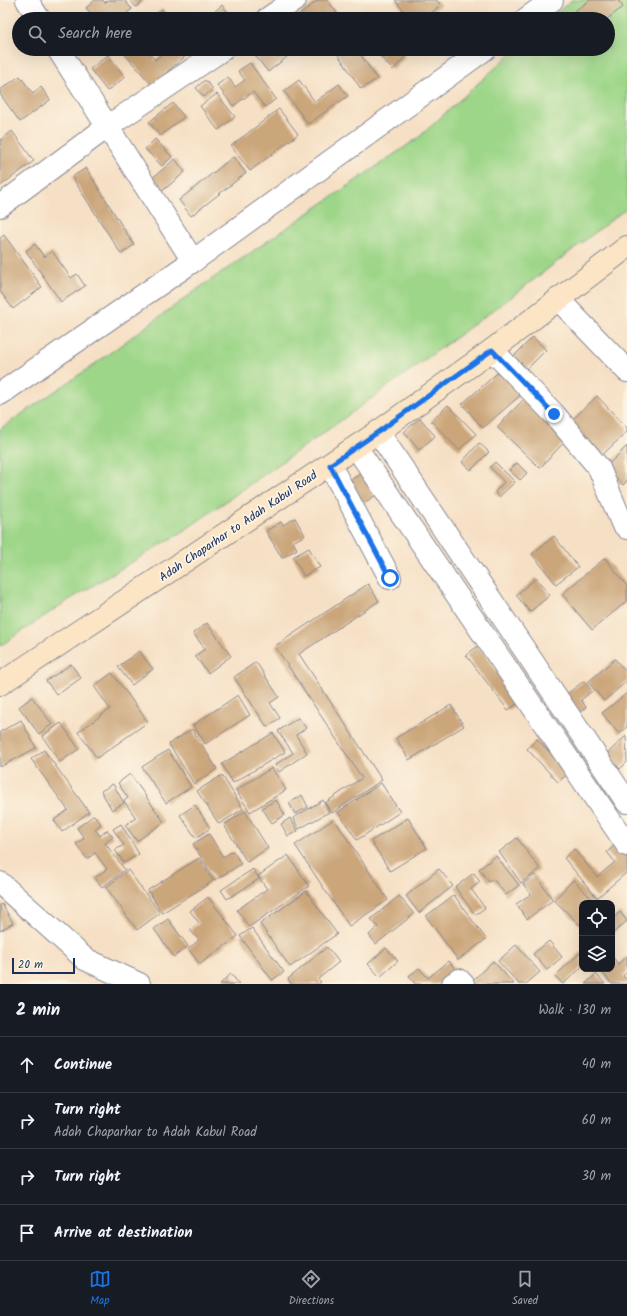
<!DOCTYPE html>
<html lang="en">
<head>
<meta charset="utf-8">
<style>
	body { margin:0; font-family:Kalam,sans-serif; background:#242831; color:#f1f3f6 }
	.controls { position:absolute; right:12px; bottom:12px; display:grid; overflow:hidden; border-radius:8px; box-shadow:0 4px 16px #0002 }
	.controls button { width:36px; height:36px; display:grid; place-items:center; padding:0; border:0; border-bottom:1px solid #363941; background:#171b24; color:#f1f3f6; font:20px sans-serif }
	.scale { position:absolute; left:12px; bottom:10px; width:63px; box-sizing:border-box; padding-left:4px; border:2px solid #1b2f5e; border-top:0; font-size:11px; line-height:14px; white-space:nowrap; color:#1b2f5e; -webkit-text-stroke:3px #fcf5e5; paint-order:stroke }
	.stop { position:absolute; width:12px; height:12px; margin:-9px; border:3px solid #1a73e8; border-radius:50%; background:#fff }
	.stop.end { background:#1a73e8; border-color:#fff; box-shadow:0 1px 4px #0008 }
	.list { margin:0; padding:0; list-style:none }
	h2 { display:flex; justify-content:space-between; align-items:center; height:52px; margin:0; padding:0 16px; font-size:17px }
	h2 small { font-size:13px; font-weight:400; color:#9ea1a6 }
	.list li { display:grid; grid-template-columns:26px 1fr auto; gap:12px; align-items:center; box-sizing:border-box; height:56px; padding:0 16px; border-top:1px solid #363941 }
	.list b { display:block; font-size:15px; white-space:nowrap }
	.list p { margin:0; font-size:13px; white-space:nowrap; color:#9ea1a6 }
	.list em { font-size:13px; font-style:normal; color:#9ea1a6 }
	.icon { flex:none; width:22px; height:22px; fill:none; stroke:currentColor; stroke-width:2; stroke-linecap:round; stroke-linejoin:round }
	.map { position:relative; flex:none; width:627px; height:984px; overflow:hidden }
	.search { position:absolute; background:#171b24; box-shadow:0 4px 16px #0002; left:12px; right:12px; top:12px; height:44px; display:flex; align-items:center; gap:10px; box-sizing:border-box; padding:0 14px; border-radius:22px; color:#9ea1a6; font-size:15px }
	.sheet { height:276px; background:#171b24 }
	nav { display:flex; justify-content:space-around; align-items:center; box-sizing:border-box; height:56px; border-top:1px solid #363941; background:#171b24; font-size:11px; color:#9ea1a6 }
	nav a { display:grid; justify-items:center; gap:2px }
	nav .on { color:#1a73e8 }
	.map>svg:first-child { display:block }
	.green { fill:#9dd688; stroke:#5c8273 }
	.building { fill:#cba67a }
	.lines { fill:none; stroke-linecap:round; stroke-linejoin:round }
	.street-casing { stroke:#888892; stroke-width:24 }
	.secondary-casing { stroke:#888892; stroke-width:24 }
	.street { stroke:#fff; stroke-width:22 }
	.secondary { stroke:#fce5c4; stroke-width:22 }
	.route { stroke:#1a73e8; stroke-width:5 }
	.labels { text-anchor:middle; stroke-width:3.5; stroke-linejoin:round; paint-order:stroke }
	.street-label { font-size:12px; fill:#1b2f5e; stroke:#fcf5e5 }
</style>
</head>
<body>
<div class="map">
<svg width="627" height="984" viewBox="0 0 627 984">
	<rect width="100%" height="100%" fill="#fcf5e5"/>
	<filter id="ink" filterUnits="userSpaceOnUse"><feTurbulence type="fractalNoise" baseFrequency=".025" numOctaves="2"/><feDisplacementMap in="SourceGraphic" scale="8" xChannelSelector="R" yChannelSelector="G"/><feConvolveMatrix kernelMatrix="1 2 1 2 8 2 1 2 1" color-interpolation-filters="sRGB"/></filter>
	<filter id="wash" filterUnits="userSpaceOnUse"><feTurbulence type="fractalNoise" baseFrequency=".012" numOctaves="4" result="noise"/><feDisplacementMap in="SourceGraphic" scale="16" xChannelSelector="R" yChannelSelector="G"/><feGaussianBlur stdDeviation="0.9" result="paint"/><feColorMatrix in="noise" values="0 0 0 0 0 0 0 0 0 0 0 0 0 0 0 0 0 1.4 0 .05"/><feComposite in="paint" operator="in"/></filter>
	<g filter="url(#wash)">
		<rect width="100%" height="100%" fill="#f6e0c5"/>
		<!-- green -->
		<path class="green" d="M572,0H627V208L506,301L336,424L185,530L64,603L0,646V429L92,366L199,288L418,138L516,49H608V19H549Z"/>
		<g id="blocks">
			<!-- building -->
			<g class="building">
				<path d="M95,0H103L105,3L108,0H124L132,9L120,19H92L94,17L86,8Z"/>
				<path d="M130,0H145L136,7Z"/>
				<path d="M318,0H327L337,13L329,19H294Z"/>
				<path d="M395,0H436L441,5L424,19H410Z"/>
				<path d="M590,0H618L623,7L607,19H563Z"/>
				<path d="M222,5L234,19H218L213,13Z"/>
				<path d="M162,9L171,18L151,19Z"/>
				<path d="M120,49H146L155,60L168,49H187L190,52L152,85Z"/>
				<path d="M253,49H297L268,72L251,50Z"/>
				<path d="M343,49H357L377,79L361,89L337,53Z"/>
				<path d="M373,49H398L405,57L393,70Z"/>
				<path d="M108,55L125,77L107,91L90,69Z"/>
				<path d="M250,63L276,99L265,107L253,92L233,106L217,85L228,77L235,87L245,80L238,71Z"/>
				<path d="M20,76L33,94L41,87L50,100L20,122L0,94V90Z"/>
				<path d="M205,80L213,89L204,97L196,88Z"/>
				<path d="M299,80L315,102L339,84L348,96L308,124L284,91Z"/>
				<path d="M217,94L235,117L218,130L200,106Z"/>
				<path d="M173,103L184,117L160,136L149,122Z"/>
				<path d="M279,109L298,134L250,171L231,146Z"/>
				<path d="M12,131L34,161L0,186V141Z"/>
				<path d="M155,139L172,157L162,166L145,149Z"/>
				<path d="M233,157L246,173L191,216L179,200Z"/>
				<path d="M175,159L185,172L160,193L150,180Z"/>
				<path d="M86,168L134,245L121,254L72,177Z"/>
				<path d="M4,235L42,287L13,309L0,291V238Z"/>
				<path d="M35,244L44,257L52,251L71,278L77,274L85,286L61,302L26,251Z"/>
				<path d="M533,337L546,350L527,369L514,356Z"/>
				<path d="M503,368L524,392L483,428L462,404Z"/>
				<path d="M597,396L627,428V432L601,456L569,423Z"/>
				<path d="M526,397L568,438L540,468L497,427Z"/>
				<path d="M448,405L476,434L459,450L431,421Z"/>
				<path d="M420,418L435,436L419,450L404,432Z"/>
				<path d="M479,443L489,452L471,470L462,462Z"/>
				<path d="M627,446V481L623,485L606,467Z"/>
				<path d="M495,462L515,482L499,497L495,492L504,482L490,467Z"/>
				<path d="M517,463L527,473L520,480L509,470Z"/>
				<path d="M367,470L381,492L362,504L347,482Z"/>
				<path d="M295,518L305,535L293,542L297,549L282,558L266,531L281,522L283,525Z"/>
				<path d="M554,536L578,567L556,584L532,554Z"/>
				<path d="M309,548L320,567L304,576L293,557Z"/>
				<path d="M605,558L627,586V601L592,630L562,594Z"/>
				<path d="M536,578L550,595L530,612L516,595Z"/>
				<path d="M368,584L379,601L299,654L382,780L332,813L325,803L362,778L275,646Z"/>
				<path d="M207,623L231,656L208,673L195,656L205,649L193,633Z"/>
				<path d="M478,646L520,702L508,710L466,655Z"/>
				<path d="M139,651L153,669L132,685L118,667Z"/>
				<path d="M615,659L627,673V681L604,701L588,682Z"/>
				<path d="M256,662L279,697L270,703L280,718L267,727L234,677Z"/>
				<path d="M71,664L81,678L57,695L46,681Z"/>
				<path d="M112,673L148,722L97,758L78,732L110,709L94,686Z"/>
				<path d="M584,681L592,691L581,700L586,707L574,717L560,699Z"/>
				<path d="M627,693V727L619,734L602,713Z"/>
				<path d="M238,695L250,715L205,744L193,725Z"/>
				<path d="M32,697L52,724L39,734L19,707Z"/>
				<path d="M451,705L464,726L409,760L396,738Z"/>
				<path d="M298,718L306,728L296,735L307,753L279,772L275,765L293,753L278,731Z"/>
				<path d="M21,720L36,748L0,767V732Z"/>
				<path d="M61,723L79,749L60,762L42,736Z"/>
				<path d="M192,729L217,769L194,784L169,744Z"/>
				<path d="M273,733L285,752L233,783L222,764Z"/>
				<path d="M626,736L627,762L620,769L613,762L600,760Z"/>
				<path d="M537,739L569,773L558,782L527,749Z"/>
				<path d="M44,750L89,812L62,832L54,820L68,810L31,759Z"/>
				<path d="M168,750L191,787L166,803L142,767Z"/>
				<path d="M272,768L286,790L250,812L236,790Z"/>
				<path d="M130,774L164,822L137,841L125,825L136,818L124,801L128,798L118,783Z"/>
				<path d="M222,775L243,809L219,824L197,791Z"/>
				<path d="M381,783L400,812L357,840L338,812Z"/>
				<path d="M113,784L124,803L112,810L101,791Z"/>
				<path d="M302,795L308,807L295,814L289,803Z"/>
				<path d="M276,800L285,815L272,823L262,808Z"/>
				<path d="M323,800L329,812L299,829L293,818Z"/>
				<path d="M195,805L210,828L196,838L180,815Z"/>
				<path d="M245,811L268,848L247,862L224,825Z"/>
				<path d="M94,815L101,824L95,829L100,836L107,830L113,837L105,843L125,870L102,887L95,878L107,869L95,853L87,859L76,844L84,838L77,828Z"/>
				<path d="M290,818L298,831L288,836L281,824Z"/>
				<path d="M408,818L427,848L390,871L371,841Z"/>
				<path d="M334,819L388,900L349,926L295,845Z"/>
				<path d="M121,824L139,854L124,863L115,850L124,845L113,829Z"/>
				<path d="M209,834L223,857L233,851L241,864L215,880L193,844Z"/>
				<path d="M517,838L540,869L521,883L499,852Z"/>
				<path d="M615,845L627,858V872L597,898L564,858L574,849L597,877L615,862L607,852Z"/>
				<path d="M288,855L309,886L249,927L237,910L267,889L258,876Z"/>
				<path d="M496,856L519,885L506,895L493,879L489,882L479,869Z"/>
				<path d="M199,858L213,881L162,913L148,890Z"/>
				<path d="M253,869L259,879L227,899L221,890Z"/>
				<path d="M439,869L453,886L419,913L406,896Z"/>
				<path d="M128,870L160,913L137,930L106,887Z"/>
				<path d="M474,873L480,882L471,889L485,908L475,915L455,887Z"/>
				<path d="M535,875L553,900L527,919L516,904L531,894L523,884Z"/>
				<path d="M573,880L596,903H582V927L554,900Z"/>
				<path d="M306,891L337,934L290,967L260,924Z"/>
				<path d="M454,895L486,939L458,960L426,916Z"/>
				<path d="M399,896L414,914L376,944L369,935L378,927L371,919Z"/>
				<path d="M208,897L238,936L200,964L188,949L199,940L190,930L199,923L190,911Z"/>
				<path d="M2,904L13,923L0,931V905Z"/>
				<path d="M620,912L627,921L612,934V919Z"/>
				<path d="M168,919L188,946L174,957L154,929Z"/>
				<path d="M252,928L284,972L272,980L240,936Z"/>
				<path d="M549,941L562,957L547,970L533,954Z"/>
				<path d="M516,945L540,972L526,984H519L498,961Z"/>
				<path d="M327,947L339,962L318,979L321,982L319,984H291L288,979Z"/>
				<path d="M386,948L398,961L380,977L368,964Z"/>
				<path d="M581,952L582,953V967L563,984L555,976Z"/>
				<path d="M612,956L618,964L627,956V972L623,976L627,980V984H612L599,969H612Z"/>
				<path d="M449,961L456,970L439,984H415L409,976L419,968L428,978Z"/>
				<path d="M493,961L514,984H469Z"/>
				<path d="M231,974L239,984H220Z"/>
				<path d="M596,974L605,984H585Z"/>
			</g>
		</g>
	</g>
	<g filter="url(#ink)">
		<use href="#blocks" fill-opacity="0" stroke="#888892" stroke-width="1"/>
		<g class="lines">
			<!-- street casing -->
			<g class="street-casing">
				<g id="street">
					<path d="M27,0L39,19"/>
					<path d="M267,19L295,0"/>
					<path d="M526,19L552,0"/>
					<path d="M58,49L193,261"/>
					<path d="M0,206L107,127L223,49"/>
					<path d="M558,299L627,371"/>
					<path d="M492,350L554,414L599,468L622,523L627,528"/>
					<path d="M0,394L193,261L485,49"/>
					<path d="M378,432L627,802"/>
					<path d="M356,447L627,845"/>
					<path d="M330,465L390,578"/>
					<path d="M0,883L85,959L139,984"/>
					<path d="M453,984L459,980L463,984"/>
				</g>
			</g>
			<!-- secondary casing -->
			<g class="secondary-casing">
				<path id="secondary" d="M0,684L378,432L492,350L627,247"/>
			</g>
			<!-- street -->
			<use href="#street" class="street"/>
			<!-- secondary -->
			<use href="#secondary" class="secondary"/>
		</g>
	</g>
	<g class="lines" filter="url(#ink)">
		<!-- route -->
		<path class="route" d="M390,578L330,465L378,432L492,350L554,414"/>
	</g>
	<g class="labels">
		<!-- street labels -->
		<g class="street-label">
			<text transform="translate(238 526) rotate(-34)" y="4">Adah Chaparhar to Adah Kabul Road</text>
		</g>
	</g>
</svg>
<div class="controls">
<button><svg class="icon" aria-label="locate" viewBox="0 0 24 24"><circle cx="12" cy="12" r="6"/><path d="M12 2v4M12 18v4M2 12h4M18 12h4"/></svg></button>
<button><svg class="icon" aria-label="layers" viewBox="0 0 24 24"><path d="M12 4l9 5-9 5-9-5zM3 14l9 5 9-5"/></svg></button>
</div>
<div class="scale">20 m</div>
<div class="stop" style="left:390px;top:578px"></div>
<div class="stop end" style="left:554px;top:414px"></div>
<div class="search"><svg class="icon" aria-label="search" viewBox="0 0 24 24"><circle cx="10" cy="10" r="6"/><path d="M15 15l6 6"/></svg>Search here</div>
</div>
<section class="sheet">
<h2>2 min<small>Walk · 130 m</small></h2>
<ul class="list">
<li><svg class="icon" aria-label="ahead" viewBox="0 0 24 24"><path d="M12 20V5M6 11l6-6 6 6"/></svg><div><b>Continue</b></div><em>40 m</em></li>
<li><svg class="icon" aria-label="right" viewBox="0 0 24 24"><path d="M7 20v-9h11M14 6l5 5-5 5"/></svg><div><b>Turn right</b><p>Adah Chaparhar to Adah Kabul Road</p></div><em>60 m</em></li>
<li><svg class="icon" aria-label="right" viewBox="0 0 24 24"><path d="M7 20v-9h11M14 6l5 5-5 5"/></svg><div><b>Turn right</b></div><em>30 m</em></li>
<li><svg class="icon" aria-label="arrive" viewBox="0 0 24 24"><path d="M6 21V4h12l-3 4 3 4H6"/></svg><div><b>Arrive at destination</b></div></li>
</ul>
</section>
<nav>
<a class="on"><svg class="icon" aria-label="map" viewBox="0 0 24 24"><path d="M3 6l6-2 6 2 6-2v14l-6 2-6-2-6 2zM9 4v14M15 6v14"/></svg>Map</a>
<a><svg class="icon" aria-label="directions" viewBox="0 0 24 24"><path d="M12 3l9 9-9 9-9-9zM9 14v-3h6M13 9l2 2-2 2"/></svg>Directions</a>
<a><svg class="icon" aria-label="saved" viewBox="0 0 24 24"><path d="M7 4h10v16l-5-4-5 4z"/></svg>Saved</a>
</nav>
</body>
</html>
